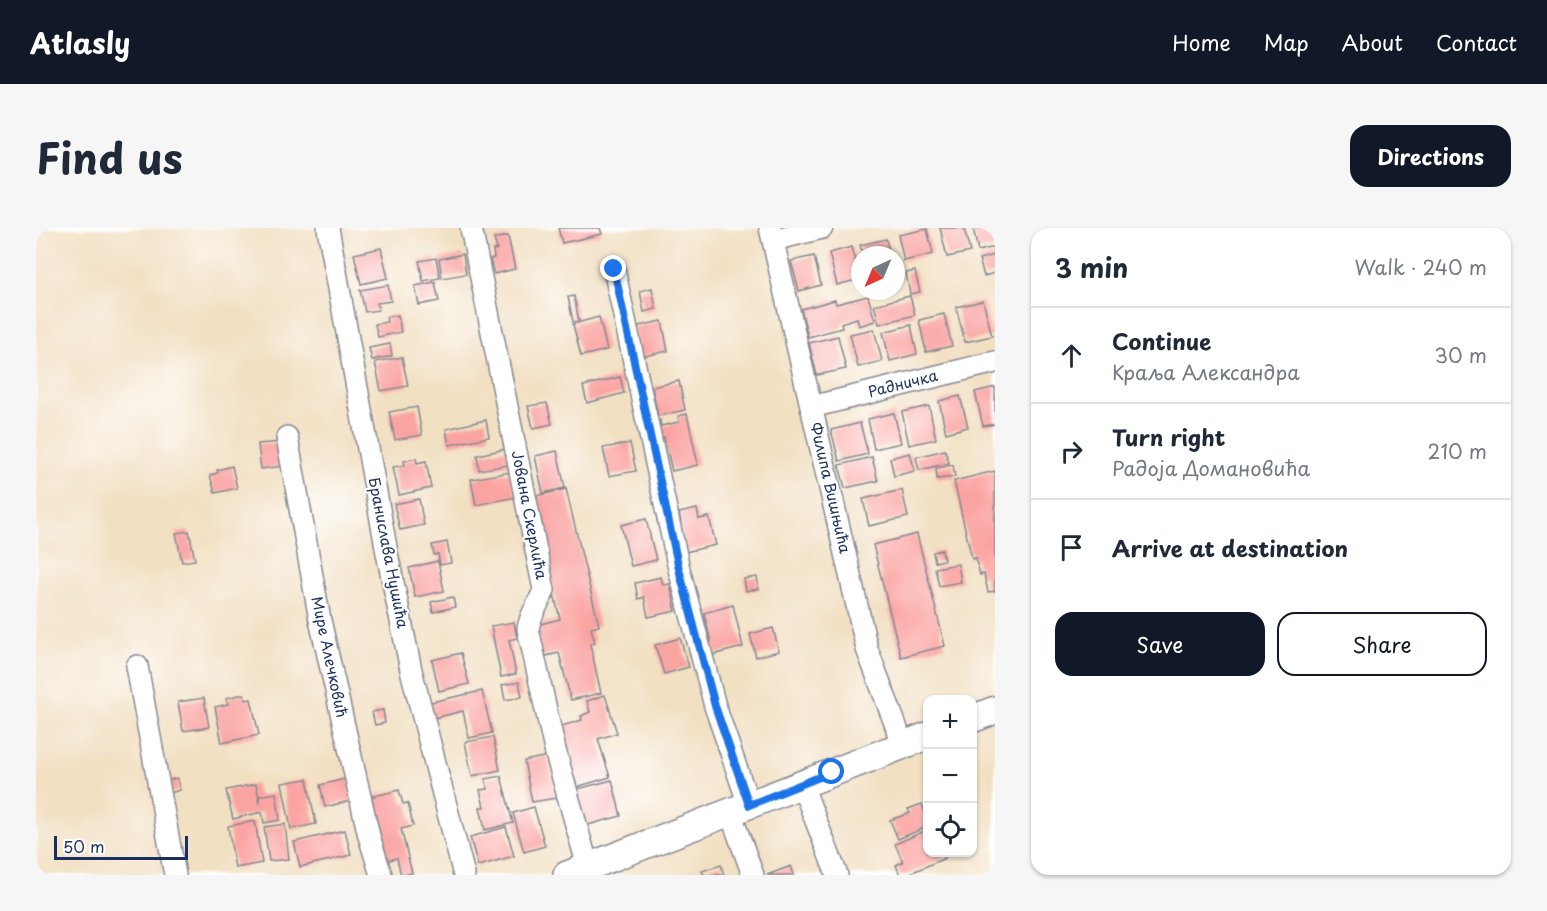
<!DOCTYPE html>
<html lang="en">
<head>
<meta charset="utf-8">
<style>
	body { margin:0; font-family:"Playpen Sans",sans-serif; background:#f6f6f7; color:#1f2937 }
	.controls { position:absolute; right:18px; bottom:18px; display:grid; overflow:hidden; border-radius:12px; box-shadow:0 2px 4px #0004 }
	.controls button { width:54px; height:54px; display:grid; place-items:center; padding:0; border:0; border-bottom:2px solid #e0e1e3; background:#fff; color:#1f2937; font:30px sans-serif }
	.compass { position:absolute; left:815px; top:18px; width:54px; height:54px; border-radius:50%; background:#fff; box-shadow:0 2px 4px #0004; rotate:224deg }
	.scale { position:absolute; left:18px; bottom:15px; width:134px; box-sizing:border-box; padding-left:6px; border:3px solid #1b2f5e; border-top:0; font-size:16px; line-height:21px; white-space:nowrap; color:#1b2f5e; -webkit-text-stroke:4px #fff; paint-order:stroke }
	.stop { position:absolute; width:18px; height:18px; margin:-14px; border:4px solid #1a73e8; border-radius:50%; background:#fff }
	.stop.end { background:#1a73e8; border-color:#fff; box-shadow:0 2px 6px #0008 }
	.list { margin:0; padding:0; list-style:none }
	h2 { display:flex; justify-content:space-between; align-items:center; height:78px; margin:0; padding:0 24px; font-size:26px }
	h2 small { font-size:20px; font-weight:400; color:#747a83 }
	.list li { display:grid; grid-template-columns:39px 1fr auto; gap:18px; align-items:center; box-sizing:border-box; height:96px; padding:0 24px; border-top:2px solid #e0e1e3 }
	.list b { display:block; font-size:22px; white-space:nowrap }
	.list p { margin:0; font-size:20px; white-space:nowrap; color:#747a83 }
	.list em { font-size:20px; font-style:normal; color:#747a83 }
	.actions { display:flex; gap:12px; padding:18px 24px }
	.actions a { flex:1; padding:14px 0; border:2px solid #111827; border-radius:18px; text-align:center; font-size:21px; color:#111827 }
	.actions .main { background:#111827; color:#fff }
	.icon { flex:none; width:33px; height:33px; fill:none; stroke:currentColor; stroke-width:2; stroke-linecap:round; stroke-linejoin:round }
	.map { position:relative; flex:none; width:959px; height:647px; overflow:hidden; border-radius:18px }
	header { display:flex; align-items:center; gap:36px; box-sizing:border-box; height:84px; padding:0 30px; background:#111827; color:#fff }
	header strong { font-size:28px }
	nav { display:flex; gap:33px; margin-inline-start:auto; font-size:21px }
	.intro { display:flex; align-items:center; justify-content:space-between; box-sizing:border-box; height:144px; padding:0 36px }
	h1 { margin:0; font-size:42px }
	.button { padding:15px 27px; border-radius:18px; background:#111827; color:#fff; font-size:21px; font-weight:700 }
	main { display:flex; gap:36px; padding:0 36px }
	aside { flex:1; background:#fff; border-radius:18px; box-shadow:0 2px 4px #0004 }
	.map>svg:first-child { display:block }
	.building { fill:#faa4a2 }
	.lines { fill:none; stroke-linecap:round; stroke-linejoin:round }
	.minor-casing { stroke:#868890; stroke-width:24 }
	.major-casing { stroke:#868890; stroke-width:30 }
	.minor { stroke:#fff; stroke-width:21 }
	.major { stroke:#fff; stroke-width:27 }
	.route { stroke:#1a73e8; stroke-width:8 }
	.labels { text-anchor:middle; stroke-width:4.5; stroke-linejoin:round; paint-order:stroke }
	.street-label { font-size:15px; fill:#1b2f5e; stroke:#fff }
</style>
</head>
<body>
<header>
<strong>Atlasly</strong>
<nav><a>Home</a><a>Map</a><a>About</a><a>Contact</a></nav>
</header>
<div class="intro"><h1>Find us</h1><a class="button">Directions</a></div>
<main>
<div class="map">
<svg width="959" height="647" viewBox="0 0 959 647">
	<rect width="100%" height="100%" fill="#fff"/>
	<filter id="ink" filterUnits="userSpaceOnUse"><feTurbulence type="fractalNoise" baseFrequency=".0167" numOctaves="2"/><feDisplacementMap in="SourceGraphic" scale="12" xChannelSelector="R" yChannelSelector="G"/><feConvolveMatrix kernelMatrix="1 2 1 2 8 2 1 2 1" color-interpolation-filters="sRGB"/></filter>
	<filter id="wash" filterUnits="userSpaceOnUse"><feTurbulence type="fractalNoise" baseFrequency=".008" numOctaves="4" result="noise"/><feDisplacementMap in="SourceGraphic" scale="24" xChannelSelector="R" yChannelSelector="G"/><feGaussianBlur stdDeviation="1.35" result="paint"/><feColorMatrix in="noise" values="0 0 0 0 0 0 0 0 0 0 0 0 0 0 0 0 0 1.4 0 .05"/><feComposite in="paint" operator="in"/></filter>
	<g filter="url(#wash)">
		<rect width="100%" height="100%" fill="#f2e0c3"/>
		<g id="blocks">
			<!-- building -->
			<g class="building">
				<path d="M522,0H564L566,6L526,15Z"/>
				<path d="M904,0H928L934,24L911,29Z"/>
				<path d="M937,0H959V19L942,23Z"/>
				<path d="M891,1L897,26L868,33L862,7Z"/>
				<path d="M472,8L479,41L458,46L454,31L458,30L457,22L461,21L458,11Z"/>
				<path d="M850,11L854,27H827L824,17Z"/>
				<path d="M816,19L824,51L801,57L793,25Z"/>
				<path d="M345,20L352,50L325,56L318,26Z"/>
				<path d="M427,26L430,46L406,50L403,31Z"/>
				<path d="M959,27V45L948,48L943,31Z"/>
				<path d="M778,28L785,57L763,63L755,33Z"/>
				<path d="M400,30L404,50L387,53L383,33Z"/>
				<path d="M879,43L884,64L874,66L870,45Z"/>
				<path d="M399,54L403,73L383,77L379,58Z"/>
				<path d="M352,57L355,73L341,75L343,82L329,84L324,62Z"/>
				<path d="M616,60L620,81L608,84L604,63Z"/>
				<path d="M538,68L543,93L537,94L532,69Z"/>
				<path d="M832,68L839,93L823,98L821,90L805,95L806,100L772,109L765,81L799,72L800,76Z"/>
				<path d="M874,68L879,87L843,96L838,77Z"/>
				<path d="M947,73L956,108L929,114L920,79Z"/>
				<path d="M908,86L916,118L890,124L883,92Z"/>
				<path d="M362,87L365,104L342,109L339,96L351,94L350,89Z"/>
				<path d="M563,89L571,122L545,128L537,96Z"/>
				<path d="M626,93L632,123L604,129L598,99Z"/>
				<path d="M875,97L881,126L854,133L847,104Z"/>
				<path d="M838,101L846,133L822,139L814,106Z"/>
				<path d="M802,108L810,141L781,147L773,115Z"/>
				<path d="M354,116L356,128L336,132L333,120Z"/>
				<path d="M366,129L372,158L345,163L339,134Z"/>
				<path d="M584,149L588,165L551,175L547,158Z"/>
				<path d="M643,153L649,182L622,188L616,159Z"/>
				<path d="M959,159V196L947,198L939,164Z"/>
				<path d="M924,168L932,199L910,205L903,173Z"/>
				<path d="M511,175L516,196L497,200L492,178Z"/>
				<path d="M893,178L900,211L873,217L866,184Z"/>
				<path d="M381,179L386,207L359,212L353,184Z"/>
				<path d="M858,185L865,215L838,221L832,191Z"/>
				<path d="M651,186L662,237L636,243L628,209L617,212L613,195L624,192L625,198L643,194L642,188Z"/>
				<path d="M450,192L453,209L413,217L410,201Z"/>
				<path d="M824,195L832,226L803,233L795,202Z"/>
				<path d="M246,214L248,238L225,241L222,216Z"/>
				<path d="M594,215L600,243L573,248L567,220Z"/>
				<path d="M470,221L473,237L443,242L441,227Z"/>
				<path d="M909,222L913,235L883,242L880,229Z"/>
				<path d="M521,223L529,260L507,265L499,228Z"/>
				<path d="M874,225L879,243L858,248L854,230Z"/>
				<path d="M836,229L842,253L809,260L803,237Z"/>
				<path d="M380,230L381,235L390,233L395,260L363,267L357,239L369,237L368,233Z"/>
				<path d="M917,237L919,249L901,251L900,240Z"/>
				<path d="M196,238L201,260L179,265L174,247L182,245L181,242Z"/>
				<path d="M959,243V363L952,364L948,346L944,347L940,330L936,331L918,253Z"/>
				<path d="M475,244L480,269L440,277L435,251Z"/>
				<path d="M530,261L563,398L555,400L559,415L554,416L565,465L535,472L523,425L505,429L497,398L524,391L495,269Z"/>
				<path d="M866,262L872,289L833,298L827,271Z"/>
				<path d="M383,271L388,297L364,302L358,276Z"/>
				<path d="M661,281L663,291L673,289L680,317L649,324L642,295H645L643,285Z"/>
				<path d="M610,291L620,332L595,338L585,297Z"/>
				<path d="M153,303L159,332L146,334L140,305Z"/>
				<path d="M881,306L909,418L865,429L837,317Z"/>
				<path d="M411,314L415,335L404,337L402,326L398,327L396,317Z"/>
				<path d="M906,322L908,332L899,334L897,324Z"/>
				<path d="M402,333L408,363L379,369L373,340Z"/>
				<path d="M922,336L925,354L903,358L899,340Z"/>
				<path d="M625,349L627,357L634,356L640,383L612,389L608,369L602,371L599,355Z"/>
				<path d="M721,349L723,361L710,363L708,351Z"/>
				<path d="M417,369L419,379L397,384L395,374Z"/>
				<path d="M697,377L707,419L676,427L673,415L675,414L668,385Z"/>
				<path d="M478,394L481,410L473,412L480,446L465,449L455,398Z"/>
				<path d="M737,400L743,423L720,429L714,406Z"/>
				<path d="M644,410L653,439L628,446L619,417Z"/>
				<path d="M425,425L433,456L403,463L396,432Z"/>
				<path d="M483,454L486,469L469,472L466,457Z"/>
				<path d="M446,463L456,505L433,510L427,483L394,491L390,475Z"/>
				<path d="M208,466L210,472L215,471L223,507L186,515L179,479L192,476L190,470Z"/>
				<path d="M569,467L581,505L562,511L574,549L537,560L519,500L546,492L545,488L554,484L551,473Z"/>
				<path d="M168,470L173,499L147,503L142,474Z"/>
				<path d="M347,482L349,495L339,497L336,484Z"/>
				<path d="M457,509L464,542L436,548L429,514Z"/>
				<path d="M512,528L521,570L496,574L488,533Z"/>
				<path d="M465,548L477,595L449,602L444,579H448L444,562L452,561L449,551Z"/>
				<path d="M141,550L144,562L134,565L131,553Z"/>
				<path d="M313,550L318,572L289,579L284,557Z"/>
				<path d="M271,551L280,596L255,601L246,555Z"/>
				<path d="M576,552L585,588L548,598L538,562Z"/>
				<path d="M220,556L224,576L223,568L240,565L244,592L228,595L226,584L197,591L190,562Z"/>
				<path d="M363,562L367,576L372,575L377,598L365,601L376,645L368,647H365L361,630L349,633L334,569Z"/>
				<path d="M886,576L891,590V599L862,611L854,592L874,585L872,581Z"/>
				<path d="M498,579L509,618L488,624L477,585Z"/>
				<path d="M219,593L226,635L199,640L192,598Z"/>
				<path d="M249,596L253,631L233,633L228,599Z"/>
				<path d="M470,599L478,628L442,638L434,609Z"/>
				<path d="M309,602L315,627L264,639L258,614Z"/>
				<path d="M891,602V624H907L909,630L870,647H864L860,637L867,634L859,616Z"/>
				<path d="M685,637L688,647H668L666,643Z"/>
				<path d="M755,638L758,647H731Z"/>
			</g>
		</g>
	</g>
	<g filter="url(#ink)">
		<use href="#blocks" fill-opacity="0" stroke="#868890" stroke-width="1.5"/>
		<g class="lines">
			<!-- minor casing -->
			<g class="minor-casing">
				<g id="minor">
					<path d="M292,0L351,325L375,442L428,647"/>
					<path d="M435,0L508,362C503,376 494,386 492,401L519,522L552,639"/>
					<path d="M734,0L831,421L860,498L865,517"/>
					<path d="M737,12L786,0"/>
					<path d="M578,41L643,341L679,478L713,577"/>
					<path d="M775,179L959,134"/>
					<path d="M251,209L284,392L333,608L345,647"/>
					<path d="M101,438L139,647"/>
					<path d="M766,557L801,647"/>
					<path d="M694,584L717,647"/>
				</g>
			</g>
			<!-- major casing -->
			<g class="major-casing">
				<g id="major">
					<path d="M936,491L959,482"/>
					<path d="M531,647L891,508"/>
				</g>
			</g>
			<!-- minor -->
			<use href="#minor" class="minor"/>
			<!-- major -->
			<use href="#major" class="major"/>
		</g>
	</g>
	<g class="lines" filter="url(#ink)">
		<!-- route -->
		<path class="route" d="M578,41L643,341L679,478L713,577L796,544"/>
	</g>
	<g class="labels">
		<!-- street labels -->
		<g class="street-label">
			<text transform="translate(867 156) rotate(-14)" y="5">Радничка</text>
			<text transform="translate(794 260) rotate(77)" y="5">Филипа Вишњића</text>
			<text transform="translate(493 287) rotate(79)" y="5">Јована Скерлића</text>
			<text transform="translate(352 325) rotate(79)" y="5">Бранислава Нушића</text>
			<text transform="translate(293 429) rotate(78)" y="5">Мире Алечковић</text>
		</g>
	</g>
</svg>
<div class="controls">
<button>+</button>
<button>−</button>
<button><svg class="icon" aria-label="locate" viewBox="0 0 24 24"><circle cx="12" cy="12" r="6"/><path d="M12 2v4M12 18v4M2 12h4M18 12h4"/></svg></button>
</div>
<svg class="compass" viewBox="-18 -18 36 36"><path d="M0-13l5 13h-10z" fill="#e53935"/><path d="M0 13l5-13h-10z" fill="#747a83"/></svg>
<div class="scale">50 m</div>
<div class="stop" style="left:796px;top:544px"></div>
<div class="stop end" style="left:578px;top:41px"></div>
</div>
<aside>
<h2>3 min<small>Walk · 240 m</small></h2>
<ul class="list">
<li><svg class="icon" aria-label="ahead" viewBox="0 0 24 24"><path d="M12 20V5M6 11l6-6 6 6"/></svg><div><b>Continue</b><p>Краља Александра</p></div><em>30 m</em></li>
<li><svg class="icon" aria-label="right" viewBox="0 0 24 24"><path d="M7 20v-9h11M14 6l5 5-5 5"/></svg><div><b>Turn right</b><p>Радоја Домановића</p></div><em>210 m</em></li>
<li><svg class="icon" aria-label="arrive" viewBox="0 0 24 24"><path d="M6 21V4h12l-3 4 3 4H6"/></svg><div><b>Arrive at destination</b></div></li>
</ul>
<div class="actions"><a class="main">Save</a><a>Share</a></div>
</aside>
</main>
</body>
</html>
